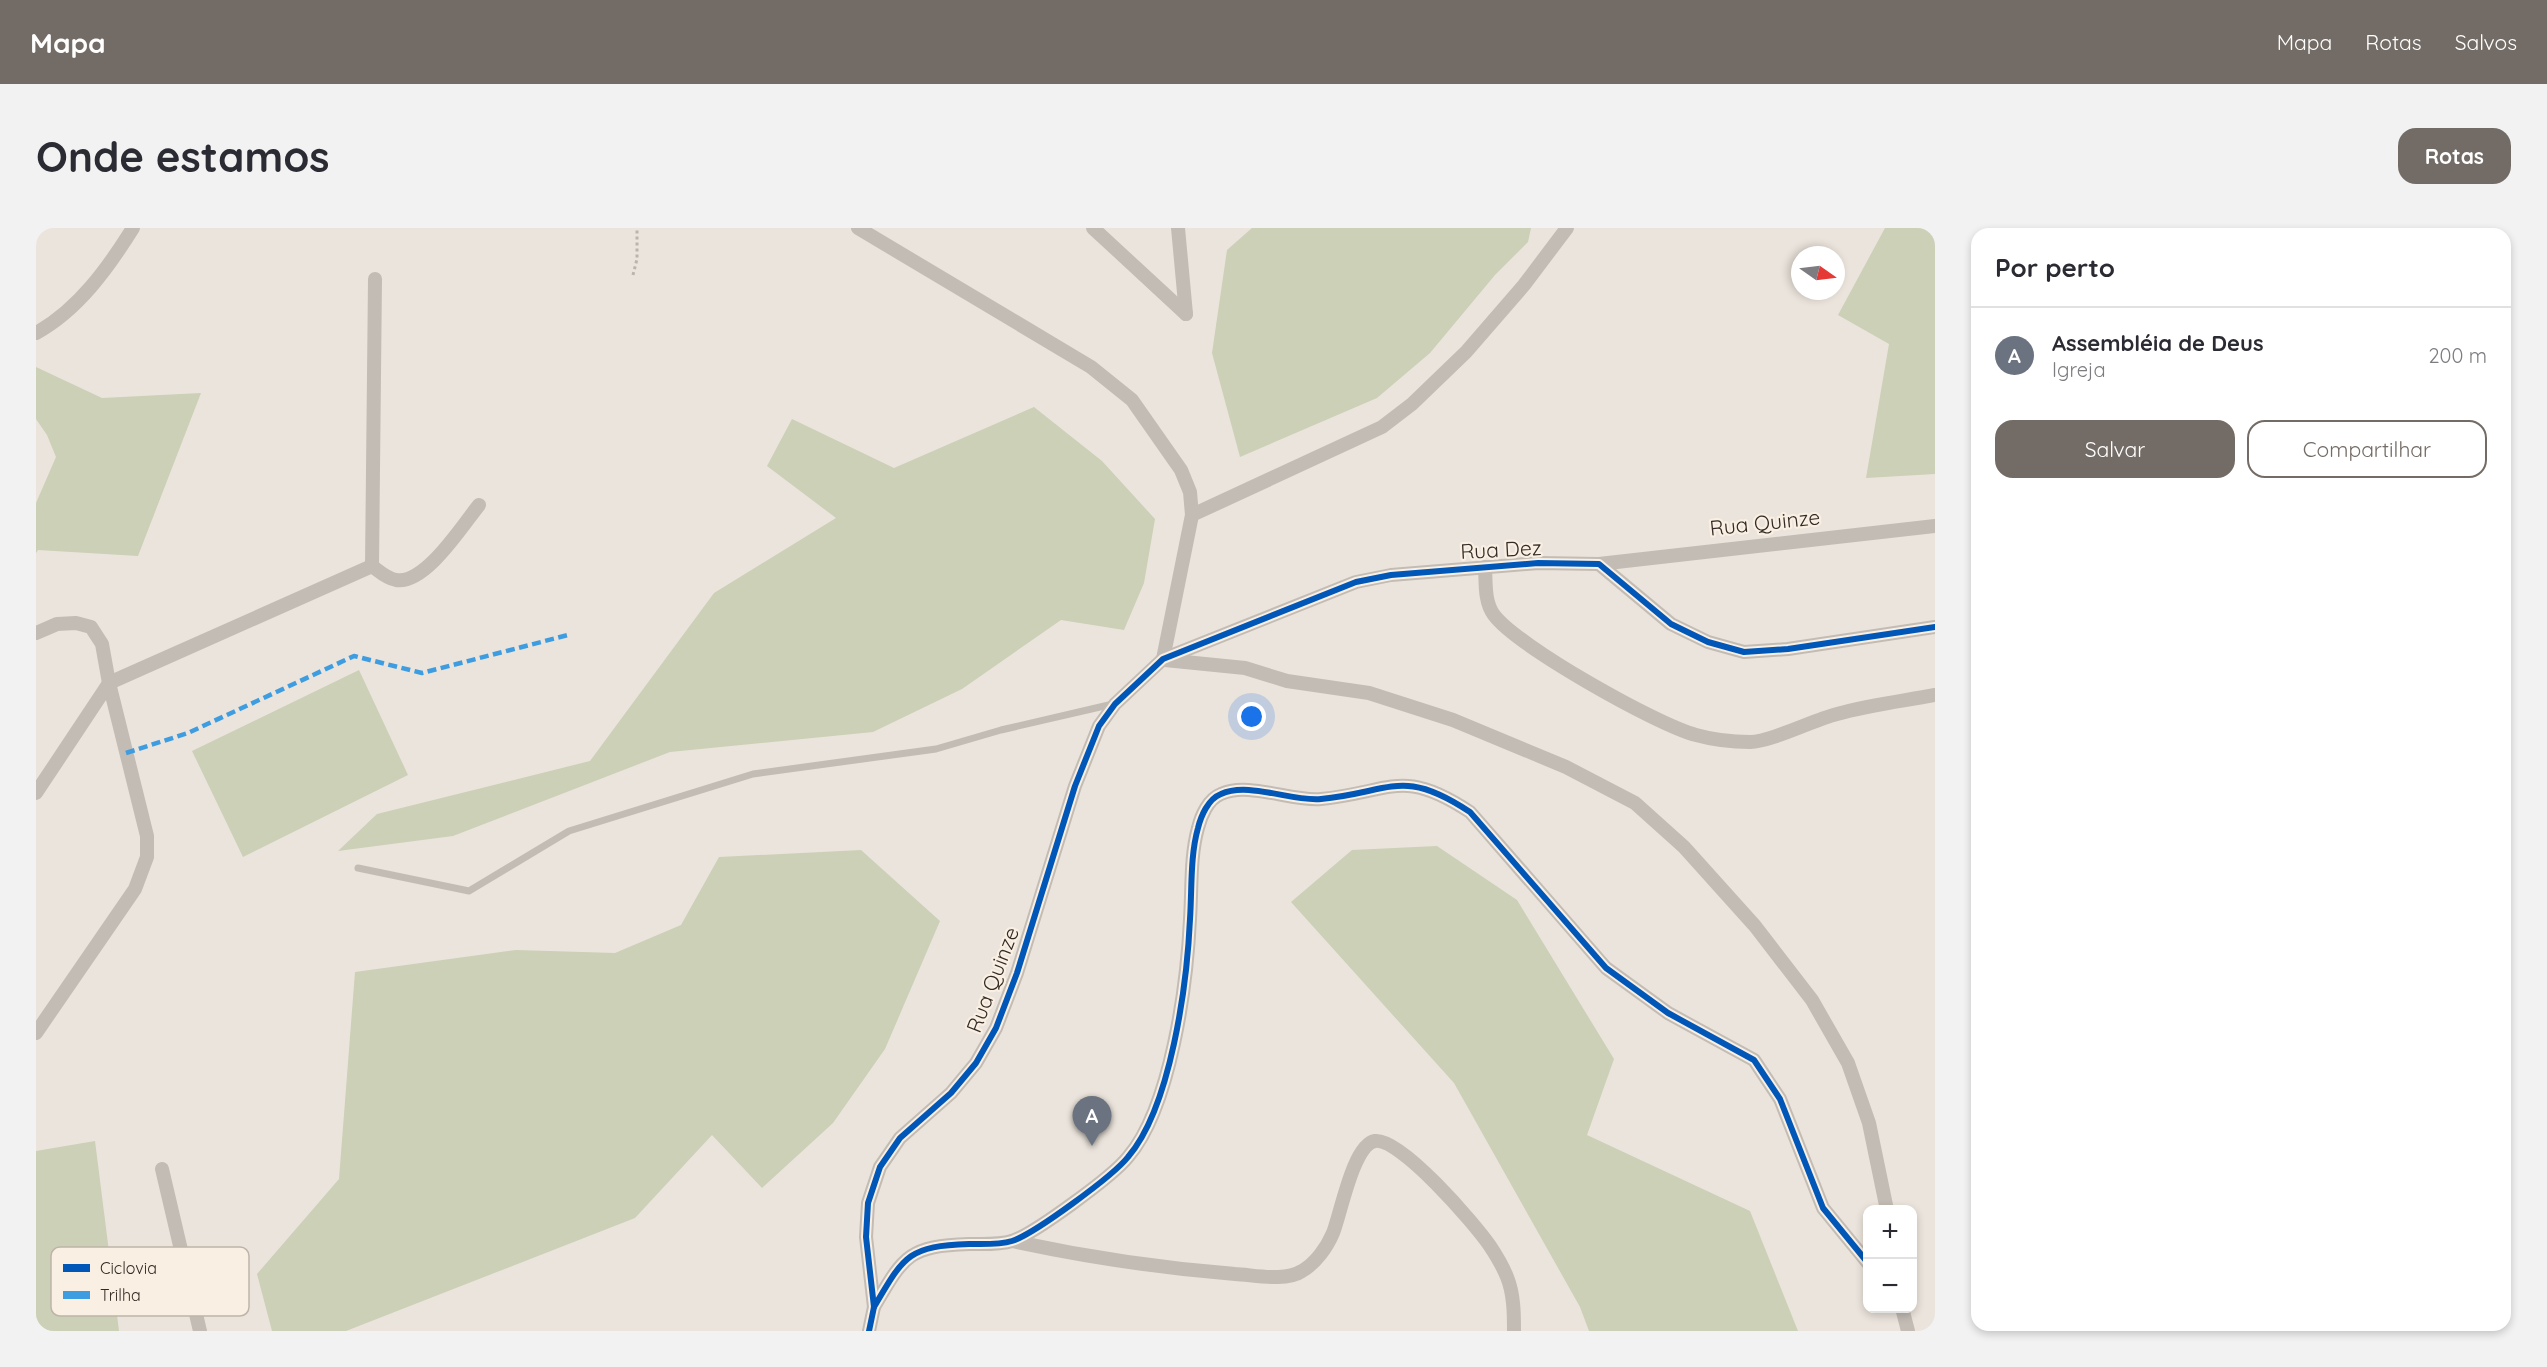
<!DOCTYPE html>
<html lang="pt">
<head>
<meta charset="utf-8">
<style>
	body { margin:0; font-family:Quicksand,sans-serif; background:#f2f2f3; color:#2b2b33 }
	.controls { position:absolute; right:18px; bottom:18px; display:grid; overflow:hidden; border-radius:12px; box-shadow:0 3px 9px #0003 }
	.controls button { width:54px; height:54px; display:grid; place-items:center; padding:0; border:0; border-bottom:2px solid #e1e1e2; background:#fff; color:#2b2b33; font:30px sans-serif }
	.compass { position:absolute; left:1755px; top:18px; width:54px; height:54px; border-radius:50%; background:#fff; box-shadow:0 3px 9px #0003; rotate:104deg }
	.you { position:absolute; left:1216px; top:489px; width:21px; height:21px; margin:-15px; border:4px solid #fff; border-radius:50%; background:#1a73e8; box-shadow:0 0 0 9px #1a73e833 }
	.badge { display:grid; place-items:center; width:39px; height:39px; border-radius:50%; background:#736b65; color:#fff; font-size:20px; font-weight:700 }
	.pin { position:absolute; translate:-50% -50px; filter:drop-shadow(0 2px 3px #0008) }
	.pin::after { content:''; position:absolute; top:32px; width:21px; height:18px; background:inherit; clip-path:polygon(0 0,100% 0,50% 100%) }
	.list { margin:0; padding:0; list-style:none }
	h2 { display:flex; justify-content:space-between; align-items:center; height:78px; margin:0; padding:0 24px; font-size:26px }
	h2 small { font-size:20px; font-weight:400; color:#7c7c81 }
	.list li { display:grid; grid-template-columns:39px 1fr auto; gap:18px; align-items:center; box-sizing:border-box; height:96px; padding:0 24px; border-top:2px solid #e1e1e2 }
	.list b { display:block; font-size:22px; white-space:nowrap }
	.list p { margin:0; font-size:20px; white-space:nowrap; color:#7c7c81 }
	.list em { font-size:20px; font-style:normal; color:#7c7c81 }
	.actions { display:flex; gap:12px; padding:18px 24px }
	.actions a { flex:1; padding:14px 0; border:2px solid #736b65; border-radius:18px; text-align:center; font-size:21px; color:#736b65 }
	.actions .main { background:#736b65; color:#fff }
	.map { position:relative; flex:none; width:1899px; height:1103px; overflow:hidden; border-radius:18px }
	header { display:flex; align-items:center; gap:36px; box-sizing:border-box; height:84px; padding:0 30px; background:#736b65; color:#fff }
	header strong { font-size:28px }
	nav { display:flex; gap:33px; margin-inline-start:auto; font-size:21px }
	.intro { display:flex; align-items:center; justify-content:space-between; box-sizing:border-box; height:144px; padding:0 36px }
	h1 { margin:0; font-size:42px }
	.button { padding:15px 27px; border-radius:18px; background:#736b65; color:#fff; font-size:21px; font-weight:700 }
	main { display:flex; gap:36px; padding:0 36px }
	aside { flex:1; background:#fff; border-radius:18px; box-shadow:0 3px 9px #0003 }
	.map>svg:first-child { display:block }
	.green { fill:#cbd0b6 }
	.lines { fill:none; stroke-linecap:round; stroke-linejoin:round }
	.path { stroke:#bbb4ae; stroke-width:3; stroke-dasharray:3 3; stroke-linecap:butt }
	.lane { stroke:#c3bcb5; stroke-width:7 }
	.street { stroke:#c3bcb5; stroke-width:14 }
	.quiet { stroke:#3e9ce0; stroke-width:4.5; stroke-dasharray:9 4.5; stroke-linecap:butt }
	.cycleway-casing { stroke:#f9efe2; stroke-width:10 }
	.cycleway { stroke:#0057b8; stroke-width:6 }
	.labels { text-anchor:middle; stroke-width:4.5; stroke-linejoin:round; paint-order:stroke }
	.street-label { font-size:21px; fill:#332a25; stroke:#f9efe2 }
	.key { fill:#f9efe2; stroke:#beb4a9; stroke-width:1.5 }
	.key-label { font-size:16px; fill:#332a25 }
</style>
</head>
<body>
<header>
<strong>Mapa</strong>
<nav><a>Mapa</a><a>Rotas</a><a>Salvos</a></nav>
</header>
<div class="intro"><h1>Onde estamos</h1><a class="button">Rotas</a></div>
<main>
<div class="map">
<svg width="1899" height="1103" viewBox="0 0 1899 1103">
	<rect width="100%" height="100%" fill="#ebe4dc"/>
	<!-- green -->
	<g class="green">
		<path d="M1216,0H1495L1492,14L1459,47L1394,125L1341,170L1204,229L1176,125L1191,22Z"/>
		<path d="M1849,0H1899V246L1830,250L1853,116L1802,87Z"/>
		<path d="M0,139L66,170L165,165L102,328L2,322L0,325V275L20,229L11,207L0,191Z"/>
		<path d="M998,179L1066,233L1119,291L1108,355L1088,402L1025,392L926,461L837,504L634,524L417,608L302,623L341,586L554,533L678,365L800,290L731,238L756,191L858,240Z"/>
		<path d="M323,442L372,547L207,629L156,523Z"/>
		<path d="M1401,618L1481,672L1578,831L1551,907L1714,983L1762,1103H1553L1544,1079L1418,855L1255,674L1316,622Z"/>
		<path d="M825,622L904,693L849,821L797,895L726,960L676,907L599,990L310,1103H236L221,1046L303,951L319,744L480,722L579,725L645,697L683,629Z"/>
		<path d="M59,913L83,1103H0V923Z"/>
	</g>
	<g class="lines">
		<!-- path -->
		<path class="path" d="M597,47L601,31V0"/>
		<!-- lane -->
		<path class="lane" d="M322,640L433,663L533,603L717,546L900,521L965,502L1077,476"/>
		<!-- street -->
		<g class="street">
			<path d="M822,0L1055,139L1096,172L1145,242L1154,264L1156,287L1127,431"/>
			<path d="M1057,0L1150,86"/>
			<path d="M1142,0L1150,86"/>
			<path d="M339,51L336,338C343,343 350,350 360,352C389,357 426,298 443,277"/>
			<path d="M0,105C42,82 72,40 97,0"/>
			<path d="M1156,287L1346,199L1376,176L1430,124L1488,57L1531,0"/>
			<path d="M1563,336L1899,298"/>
			<path d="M1449,339C1450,354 1448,374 1458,387C1481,418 1621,497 1660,507C1678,512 1696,514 1714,514C1737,513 1777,492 1801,486C1833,477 1867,473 1899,467"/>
			<path d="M0,405L21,396L40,395L55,399L66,416L73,455L111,608V629L99,661L0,805"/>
			<path d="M1129,432L1209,440L1251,453L1333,465L1417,492L1530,539L1599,575L1648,619L1719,698L1776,772L1812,835L1833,895L1851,982"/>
			<path d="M73,455L336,338"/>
			<path d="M0,565L73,455"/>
			<path d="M126,941L164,1103"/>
			<path d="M976,1013C1050,1029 1124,1040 1199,1046C1219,1047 1249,1054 1266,1043C1280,1035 1291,1019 1297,1005C1305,985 1317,917 1339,913C1364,909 1439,996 1454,1018C1460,1027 1467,1039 1471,1049C1478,1066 1478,1086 1478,1103"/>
			<path d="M838,1079C868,1028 872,1018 933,1016C947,1016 963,1017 976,1013C998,1006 1077,948 1092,929C1135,879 1151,756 1154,691C1156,662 1154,628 1162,600C1165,588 1172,571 1185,566C1212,553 1256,574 1285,571C1356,564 1366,539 1434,584L1570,740L1632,785L1718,832L1744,871L1787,980L1832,1035"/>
			<path d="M1866,1080L1872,1103"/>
			<path d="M833,1103L838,1079L830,1009L832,975L844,939L864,910L915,865L940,835L960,800L981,745L1039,558L1063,498L1079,476L1127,431L1320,354L1355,347L1502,335L1563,336L1635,396L1672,414L1708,424L1752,421L1899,399"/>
		</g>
		<!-- quiet -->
		<path class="quiet" d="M90,525L152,505L318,428L386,445L532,407"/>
		<!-- cycleway casing -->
		<g class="cycleway-casing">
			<g id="cycleway">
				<path d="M838,1079C868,1028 872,1018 933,1016C947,1016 963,1017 976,1013C998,1006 1077,948 1092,929C1135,879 1151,756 1154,691C1156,662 1154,628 1162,600C1165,588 1172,571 1185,566C1212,553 1256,574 1285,571C1356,564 1366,539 1434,584L1570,740L1632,785L1718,832L1744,871L1787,980L1832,1035"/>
				<path d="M833,1103L838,1079L830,1009L832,975L844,939L864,910L915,865L940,835L960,800L981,745L1039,558L1063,498L1079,476L1127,431L1320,354L1355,347L1502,335L1563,336L1635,396L1672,414L1708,424L1752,421L1899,399"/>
			</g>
		</g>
		<!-- cycleway -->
		<use href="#cycleway" class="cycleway"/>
	</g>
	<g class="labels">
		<!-- street labels -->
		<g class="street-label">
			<text transform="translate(1729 295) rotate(-6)" y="7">Rua Quinze</text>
			<text transform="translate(1465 322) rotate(-3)" y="7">Rua Dez</text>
			<text transform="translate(957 752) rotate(-69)" y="7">Rua Quinze</text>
		</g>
	</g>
	<!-- legend -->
	<rect x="15" y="1019" width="198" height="69" rx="9" class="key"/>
	<rect x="27" y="1036" width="27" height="8" fill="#0057b8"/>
	<rect x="27" y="1063" width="27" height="8" fill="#3e9ce0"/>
	<g class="key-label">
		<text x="64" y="1046">Ciclovia</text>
		<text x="64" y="1073">Trilha</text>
	</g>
</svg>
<div class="controls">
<button>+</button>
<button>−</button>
</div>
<svg class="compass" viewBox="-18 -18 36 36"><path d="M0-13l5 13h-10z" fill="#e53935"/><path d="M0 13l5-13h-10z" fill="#7c7c81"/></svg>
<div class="you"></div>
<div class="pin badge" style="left:1056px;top:918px;background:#6b7280">A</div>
</div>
<aside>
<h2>Por perto<small></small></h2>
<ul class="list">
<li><span class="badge" style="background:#6b7280">A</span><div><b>Assembléia de Deus</b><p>Igreja</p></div><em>200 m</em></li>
</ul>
<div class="actions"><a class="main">Salvar</a><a>Compartilhar</a></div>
</aside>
</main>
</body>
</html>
